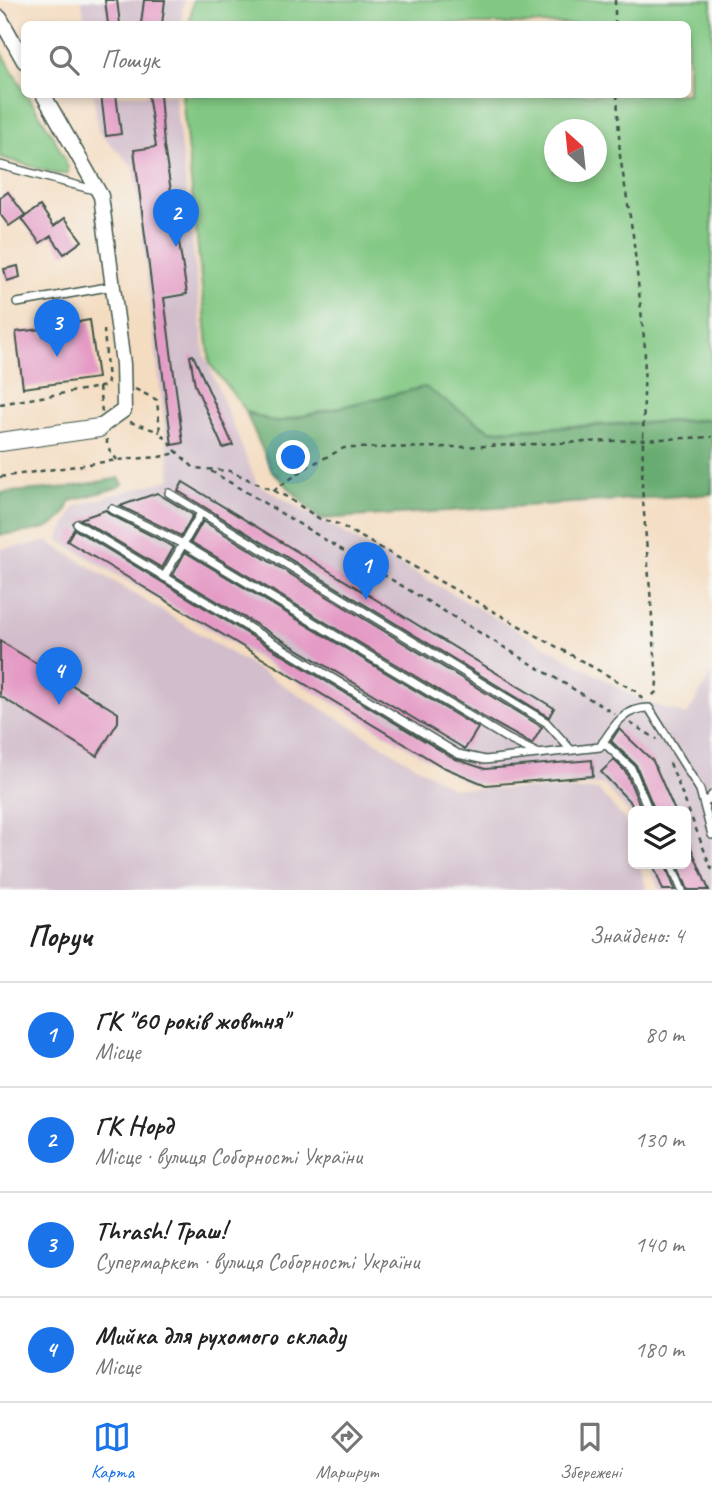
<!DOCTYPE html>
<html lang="uk">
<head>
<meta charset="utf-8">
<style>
	body { margin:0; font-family:Caveat,sans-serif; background:#f2f2f2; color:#222 }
	.controls { position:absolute; right:21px; bottom:21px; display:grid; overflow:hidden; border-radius:10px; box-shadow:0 4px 10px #0003 }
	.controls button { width:63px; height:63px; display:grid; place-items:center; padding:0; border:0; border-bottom:2px solid #e0e0e0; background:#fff; color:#222; font:35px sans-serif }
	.compass { position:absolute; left:544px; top:119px; width:63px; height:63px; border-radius:50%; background:#fff; box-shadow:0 4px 10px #0003; rotate:333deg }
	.you { position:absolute; left:294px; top:458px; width:24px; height:24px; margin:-18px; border:5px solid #fff; border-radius:50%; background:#1a73e8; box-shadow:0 0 0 10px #1a73e833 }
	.badge { display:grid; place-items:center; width:46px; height:46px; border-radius:50%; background:#1a73e8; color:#fff; font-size:23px; font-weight:700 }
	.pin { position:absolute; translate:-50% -58px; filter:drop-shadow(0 2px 4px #0008) }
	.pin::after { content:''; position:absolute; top:37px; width:24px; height:21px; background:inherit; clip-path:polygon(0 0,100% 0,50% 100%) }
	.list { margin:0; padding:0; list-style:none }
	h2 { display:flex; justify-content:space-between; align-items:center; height:91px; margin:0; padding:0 28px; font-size:30px }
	h2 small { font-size:23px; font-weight:400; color:#767676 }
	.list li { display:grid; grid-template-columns:46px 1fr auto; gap:21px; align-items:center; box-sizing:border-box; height:105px; padding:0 28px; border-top:2px solid #e0e0e0 }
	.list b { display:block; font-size:26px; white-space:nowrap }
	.list p { margin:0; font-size:23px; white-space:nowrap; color:#767676 }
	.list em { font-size:23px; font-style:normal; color:#767676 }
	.icon { flex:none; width:38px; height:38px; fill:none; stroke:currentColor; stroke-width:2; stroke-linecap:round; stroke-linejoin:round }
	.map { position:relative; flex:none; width:712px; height:890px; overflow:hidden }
	.search { position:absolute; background:#fff; box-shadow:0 4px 10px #0003; left:21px; right:21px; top:21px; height:77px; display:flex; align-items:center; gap:18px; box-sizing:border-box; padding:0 24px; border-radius:10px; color:#767676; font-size:26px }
	.sheet { height:511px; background:#fff }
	nav { display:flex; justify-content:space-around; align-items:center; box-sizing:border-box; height:98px; border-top:2px solid #e0e0e0; background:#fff; font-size:19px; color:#767676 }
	nav a { display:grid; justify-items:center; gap:4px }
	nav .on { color:#1a73e8 }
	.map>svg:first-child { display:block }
	.industrial { fill:#d1bdcb }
	.green { fill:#82c883; stroke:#50825c; stroke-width:2; fill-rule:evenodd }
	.forest { fill:#69ac71; stroke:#447452; stroke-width:2 }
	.building { fill:#e49ac5 }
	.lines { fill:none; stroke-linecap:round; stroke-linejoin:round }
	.service-casing { stroke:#3f5549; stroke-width:10 }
	.minor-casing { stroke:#3f5549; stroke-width:17 }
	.tertiary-casing { stroke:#3f5549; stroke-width:20 }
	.path { stroke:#3f5549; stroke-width:2.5; stroke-dasharray:5 5; stroke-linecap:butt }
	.service { stroke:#fff; stroke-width:7 }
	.minor { stroke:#fff; stroke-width:14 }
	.tertiary { stroke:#fff; stroke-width:18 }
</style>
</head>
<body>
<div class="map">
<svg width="712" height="890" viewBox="0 0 712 890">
	<rect width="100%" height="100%" fill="#f6f6f2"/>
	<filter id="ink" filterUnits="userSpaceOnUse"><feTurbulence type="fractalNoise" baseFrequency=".0143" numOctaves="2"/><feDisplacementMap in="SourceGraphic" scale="14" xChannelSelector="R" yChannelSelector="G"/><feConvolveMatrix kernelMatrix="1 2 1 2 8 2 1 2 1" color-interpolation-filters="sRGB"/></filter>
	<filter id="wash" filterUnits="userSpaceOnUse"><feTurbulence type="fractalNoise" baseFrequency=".00686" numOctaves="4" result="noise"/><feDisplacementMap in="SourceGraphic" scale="28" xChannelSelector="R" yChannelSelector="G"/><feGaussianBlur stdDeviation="1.57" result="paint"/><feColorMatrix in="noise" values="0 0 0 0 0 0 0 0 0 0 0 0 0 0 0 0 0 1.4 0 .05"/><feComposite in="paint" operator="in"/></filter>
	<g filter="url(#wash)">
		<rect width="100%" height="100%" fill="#f4dcc0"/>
		<!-- industrial -->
		<g class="industrial">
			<path d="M82,0H184L181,24H85Z"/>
			<path d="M94,95H175L205,356L257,484L645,702L687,715L712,673V890H659L649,864H686V811H633V822L631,816L604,785L469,784L58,540L76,506L171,479L134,167L98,132Z"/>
			<path d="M49,542L452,788L598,790L625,820L633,845V864H639L647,890H0V549Z"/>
		</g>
		<!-- green -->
		<g class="green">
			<path d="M193,0H712V419L490,430L424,387L276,422L247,412L210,364L182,95L688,94V24H190ZM554,130H596V172H554Z"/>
			<path d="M0,49L24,91V94L27,95C36,109 70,159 68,173L58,174L0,157Z"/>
		</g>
		<!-- forest -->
		<g class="forest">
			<path d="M425,387L490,431L712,420V494L320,519L272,471L246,413L276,423Z"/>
			<path d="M119,478L123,484L116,488L70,501C63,534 27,531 0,535V493L70,487Z"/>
		</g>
		<g id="blocks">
			<!-- building -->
			<g class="building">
				<path d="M105,0H117L120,24H108Z"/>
				<path d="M144,0H165L162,24H141Z"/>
				<path d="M101,94H116L121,134L106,136Z"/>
				<path d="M148,94H160L164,146L187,294L164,298L183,443L172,445L134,150L156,147Z"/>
				<path d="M8,192L25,215L9,226L0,214V198Z"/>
				<path d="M40,206L54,226L65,218L82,241L64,254L51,236L40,243L22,219Z"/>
				<path d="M18,266L20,277L7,281L4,269Z"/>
				<path d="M90,320L98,378L23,388L16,332L42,329L43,336L67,332L66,324Z"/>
				<path d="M193,355L233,445L223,448L195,385L190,356Z"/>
				<path d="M183,482L554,708L549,717L178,491Z"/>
				<path d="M157,493L193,515L181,536L120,506Z"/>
				<path d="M106,510L109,514L174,547L162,568L80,519Z"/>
				<path d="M203,521L542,727L532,744L485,718L191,542Z"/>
				<path d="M74,529L455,759L485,769L592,760L593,776L486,785L443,767L67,541Z"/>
				<path d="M185,552L478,728L465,749L173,575Z"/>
				<path d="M0,641L118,713V722L97,756L0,696Z"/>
				<path d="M619,729L653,761L675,811H655L636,765L611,741Z"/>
				<path d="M614,760L626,772L642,811H634L631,803L601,772Z"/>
				<path d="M686,836L709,890H688L678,864H686Z"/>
				<path d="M653,864H665L675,890H663Z"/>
			</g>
		</g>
	</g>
	<g filter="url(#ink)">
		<use href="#blocks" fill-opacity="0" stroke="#3f5549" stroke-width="2"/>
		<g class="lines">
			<!-- service casing -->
			<g class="service-casing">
				<g id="service">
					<path d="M0,165L98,191"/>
					<path d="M17,303L113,286"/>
					<path d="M169,493L546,722L571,750"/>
					<path d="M112,509L183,544L508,739L539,754"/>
					<path d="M77,524L458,754L485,760L600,747C613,727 623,708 649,708L700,790L712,835"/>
					<path d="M164,577L201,513"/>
					<path d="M603,742L631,768L649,811"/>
					<path d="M705,803L712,795"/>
					<path d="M671,864L682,890"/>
				</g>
			</g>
			<!-- minor casing -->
			<g class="minor-casing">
				<g id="minor">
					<path d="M0,18L24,61"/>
					<path d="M43,94L101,196L123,364L124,410L99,428"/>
				</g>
			</g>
			<!-- tertiary casing -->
			<g class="tertiary-casing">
				<path id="tertiary" d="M0,442L99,428"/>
			</g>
			<!-- path -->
			<g class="path">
				<path d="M615,0V24"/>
				<path d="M617,94L620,156L633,235L645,348L642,487L657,681L656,692L650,698"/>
				<path d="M99,387L102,412"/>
				<path d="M135,389L157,400L160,432L176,451L194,468L230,471L285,496L320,519L338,524L637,692L643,700"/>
				<path d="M0,404L106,386L108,382L104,330"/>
				<path d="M130,422L160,432"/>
				<path d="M107,439V446L117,460"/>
				<path d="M211,471L615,714"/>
				<path d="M0,477L117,460L159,457L177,453"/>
				<path d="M273,491L309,466L344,448L460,447L712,437"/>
				<path d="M630,723L657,739"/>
				<path d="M670,763L712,870"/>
			</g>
			<!-- service -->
			<use href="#service" class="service"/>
			<!-- minor -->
			<use href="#minor" class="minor"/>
			<!-- tertiary -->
			<use href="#tertiary" class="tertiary"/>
		</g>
	</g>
</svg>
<div class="controls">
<button><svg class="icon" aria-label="layers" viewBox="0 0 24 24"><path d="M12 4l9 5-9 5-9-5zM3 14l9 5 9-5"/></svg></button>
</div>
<svg class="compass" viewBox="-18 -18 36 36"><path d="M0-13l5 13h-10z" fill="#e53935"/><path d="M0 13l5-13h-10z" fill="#767676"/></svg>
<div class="you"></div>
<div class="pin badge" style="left:366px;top:600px">1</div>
<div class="pin badge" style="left:176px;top:247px">2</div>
<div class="pin badge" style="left:57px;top:357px">3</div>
<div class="pin badge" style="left:59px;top:705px">4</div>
<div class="search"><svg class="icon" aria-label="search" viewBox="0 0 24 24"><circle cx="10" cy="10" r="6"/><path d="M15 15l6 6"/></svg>Пошук</div>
</div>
<section class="sheet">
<h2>Поруч<small>Знайдено: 4</small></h2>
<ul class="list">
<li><span class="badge">1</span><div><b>ГК &quot;60 років жовтня&quot;</b><p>Місце</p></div><em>80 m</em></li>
<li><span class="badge">2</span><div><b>ГК Норд</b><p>Місце · вулиця Соборності України</p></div><em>130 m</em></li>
<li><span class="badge">3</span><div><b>Thrash! Траш!</b><p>Супермаркет · вулиця Соборності України</p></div><em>140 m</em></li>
<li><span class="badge">4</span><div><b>Мийка для рухомого складу</b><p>Місце</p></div><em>180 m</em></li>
</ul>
</section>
<nav>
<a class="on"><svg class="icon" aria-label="map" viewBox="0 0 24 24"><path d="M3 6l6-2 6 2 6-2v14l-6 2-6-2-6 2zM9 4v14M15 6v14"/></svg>Карта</a>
<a><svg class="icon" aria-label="directions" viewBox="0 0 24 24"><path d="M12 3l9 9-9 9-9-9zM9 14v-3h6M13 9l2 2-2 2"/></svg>Маршрут</a>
<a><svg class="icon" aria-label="saved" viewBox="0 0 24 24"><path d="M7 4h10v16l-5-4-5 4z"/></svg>Збережені</a>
</nav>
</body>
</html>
